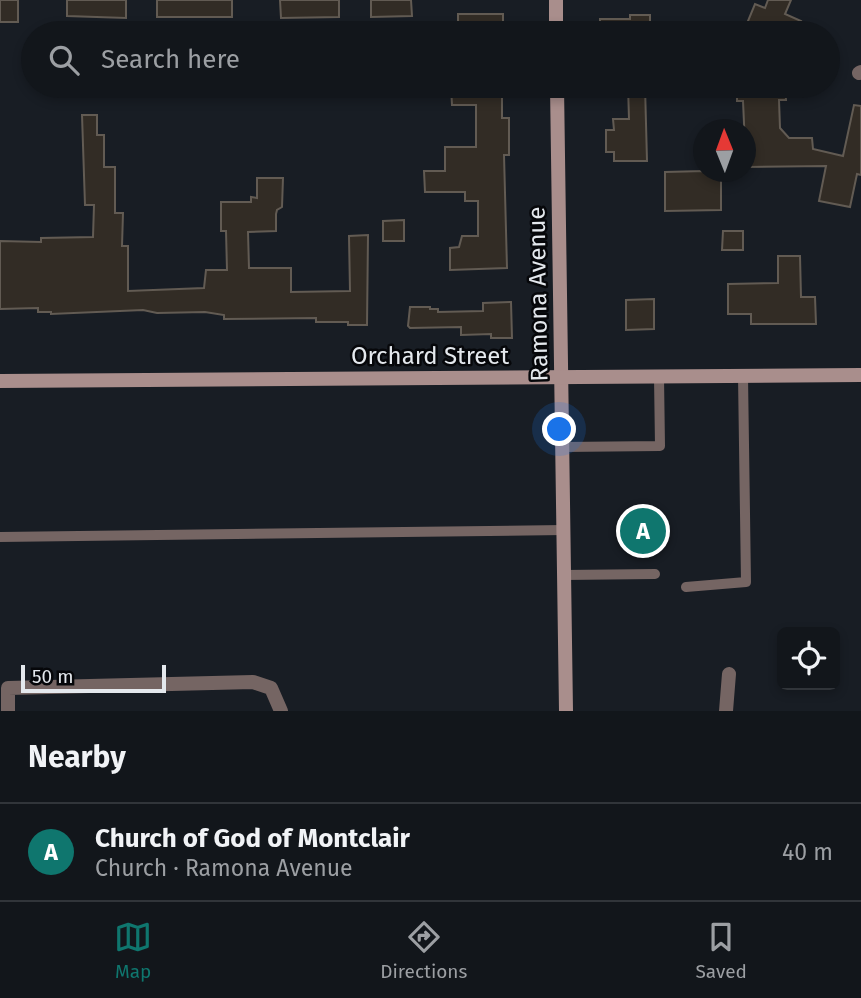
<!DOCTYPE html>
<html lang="en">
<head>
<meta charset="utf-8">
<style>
	body { margin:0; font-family:"Fira Sans",sans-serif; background:#1b1f24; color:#f1f3f6 }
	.controls { position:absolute; right:21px; bottom:21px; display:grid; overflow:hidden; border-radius:10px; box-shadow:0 4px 10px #0003 }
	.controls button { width:63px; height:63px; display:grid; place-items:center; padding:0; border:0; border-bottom:2px solid #31353a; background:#12161b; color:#f1f3f6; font:35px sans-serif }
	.compass { position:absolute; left:693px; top:119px; width:63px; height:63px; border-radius:50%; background:#12161b; box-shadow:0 4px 10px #0003; rotate:359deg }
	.scale { position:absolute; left:21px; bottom:18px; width:145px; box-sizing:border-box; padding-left:7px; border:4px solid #e4e8ed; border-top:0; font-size:19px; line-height:24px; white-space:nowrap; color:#e4e8ed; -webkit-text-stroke:5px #06070a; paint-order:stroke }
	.you { position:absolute; left:560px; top:430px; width:24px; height:24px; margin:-18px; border:5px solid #fff; border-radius:50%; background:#1a73e8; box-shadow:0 0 0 10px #1a73e833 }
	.badge { display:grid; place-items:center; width:46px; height:46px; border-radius:50%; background:#0f766e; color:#fff; font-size:23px; font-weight:700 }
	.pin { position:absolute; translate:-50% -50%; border:4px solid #fff; box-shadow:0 2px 7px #0006 }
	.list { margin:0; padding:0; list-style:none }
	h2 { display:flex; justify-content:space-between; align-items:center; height:91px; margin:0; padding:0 28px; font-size:30px }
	h2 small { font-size:23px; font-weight:400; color:#9c9fa3 }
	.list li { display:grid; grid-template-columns:46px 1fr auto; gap:21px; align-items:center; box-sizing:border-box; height:98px; padding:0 28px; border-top:2px solid #31353a }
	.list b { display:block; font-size:26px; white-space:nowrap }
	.list p { margin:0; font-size:23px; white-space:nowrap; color:#9c9fa3 }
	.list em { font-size:23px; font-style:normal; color:#9c9fa3 }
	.icon { flex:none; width:38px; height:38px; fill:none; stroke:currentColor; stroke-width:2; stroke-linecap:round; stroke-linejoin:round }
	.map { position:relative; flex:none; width:861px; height:711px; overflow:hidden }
	.search { position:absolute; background:#12161b; box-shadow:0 4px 10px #0003; left:21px; right:21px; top:21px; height:77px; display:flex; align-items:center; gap:18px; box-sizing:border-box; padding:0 24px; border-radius:38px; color:#9c9fa3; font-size:26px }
	.sheet { height:189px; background:#12161b }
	nav { display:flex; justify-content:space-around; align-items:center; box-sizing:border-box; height:98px; border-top:2px solid #31353a; background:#12161b; font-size:19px; color:#9c9fa3 }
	nav a { display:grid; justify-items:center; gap:4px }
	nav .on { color:#0f766e }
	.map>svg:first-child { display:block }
	.building { fill:#322c25; stroke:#625b53; stroke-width:2 }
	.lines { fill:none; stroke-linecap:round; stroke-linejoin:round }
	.lane { stroke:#756563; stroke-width:10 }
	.street { stroke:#756563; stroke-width:14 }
	.secondary { stroke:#a98e8c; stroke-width:14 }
	.labels { text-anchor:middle; stroke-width:5; stroke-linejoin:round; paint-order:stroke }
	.street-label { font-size:24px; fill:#e4e8ed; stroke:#06070a }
</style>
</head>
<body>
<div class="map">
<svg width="861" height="711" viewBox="0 0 861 711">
	<rect width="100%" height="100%" fill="#181d24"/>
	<!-- building -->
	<g class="building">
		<rect x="0" y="0" width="18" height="22"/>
		<path d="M67,0H126V18L67,16Z"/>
		<rect x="157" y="0" width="75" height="17"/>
		<path d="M280,0H339V17L281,18Z"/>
		<path d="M371,0H411L412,16L371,17Z"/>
		<path d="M768,0H791L785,14L801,21L796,33H743L755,4L765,8Z"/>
		<path d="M458,14H503V33L458,32Z"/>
		<path d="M630,15H650V33H600V19H630Z"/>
		<path d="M451,86H502V118H509V155H504L507,268L450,270V248L459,247L462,236H478V201H465V192H425L424,171H445V147H476V105H452Z"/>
		<path d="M628,86H645L647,161H614V152H606V130H614L613,119H629Z"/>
		<path d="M737,86H785L786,100H779L780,128L789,138H812L813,149L843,156L854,105L861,106V175L857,174L850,207L819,201L826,166L746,167L743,101H737Z"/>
		<path d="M82,115H97V135H104V167H115V213H123L122,246H128V291L204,288L206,270H227L226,231H221V202H251V197L257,198V178H283L282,207L277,210L276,214V231L248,232L249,268H291V292L350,291L349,236L368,235L367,325H348V322H316V318L224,319V315L205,312L157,313L143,310L51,314V312H38V308L0,309V241L41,242V238L93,237L94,205H85Z"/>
		<path d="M704,171L721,172V210L665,211V172Z"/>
		<path d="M404,220V241H383V221Z"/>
		<path d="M723,231H743V250H722Z"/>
		<path d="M778,256H800L801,297H815L816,324H751V314H728V284L778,283Z"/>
		<path d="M654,299V329L626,330V300Z"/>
		<path d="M511,302L512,338H491V334L461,335V327L410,328L408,326L410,307H430V309H438V312L483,311V303Z"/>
	</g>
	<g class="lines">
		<!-- lane -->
		<g class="lane">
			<path d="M563,447L660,446L659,377"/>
			<path d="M0,537L564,530"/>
			<path d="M564,575L655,574"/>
			<path d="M686,587L746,582L743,376"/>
		</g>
		<!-- street -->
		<g class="street">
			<path d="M859,73L861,72"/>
			<path d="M8,711V688L253,682L271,688L281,711"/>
			<path d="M726,711L729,674"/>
		</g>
		<!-- secondary -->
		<g class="secondary">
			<path d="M556,0V33"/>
			<path d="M557,86L566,711"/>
			<path d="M0,381L861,375"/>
		</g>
	</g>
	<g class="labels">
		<!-- street labels -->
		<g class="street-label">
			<text transform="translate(538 294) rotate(-91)" y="8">Ramona Avenue</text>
			<text x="430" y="364">Orchard Street</text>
		</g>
	</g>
</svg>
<div class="controls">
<button><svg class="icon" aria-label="locate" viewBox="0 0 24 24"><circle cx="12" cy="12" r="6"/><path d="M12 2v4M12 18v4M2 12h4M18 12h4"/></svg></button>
</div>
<svg class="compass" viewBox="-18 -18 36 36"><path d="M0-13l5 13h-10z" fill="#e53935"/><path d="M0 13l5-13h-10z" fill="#9c9fa3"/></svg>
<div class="scale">50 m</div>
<div class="you"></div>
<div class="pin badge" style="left:643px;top:531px">A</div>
<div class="search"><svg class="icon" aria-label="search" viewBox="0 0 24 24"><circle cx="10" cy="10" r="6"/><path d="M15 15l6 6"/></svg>Search here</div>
</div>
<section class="sheet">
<h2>Nearby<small></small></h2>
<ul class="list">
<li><span class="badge">A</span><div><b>Church of God of Montclair</b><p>Church · Ramona Avenue</p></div><em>40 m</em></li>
</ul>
</section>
<nav>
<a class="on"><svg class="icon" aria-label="map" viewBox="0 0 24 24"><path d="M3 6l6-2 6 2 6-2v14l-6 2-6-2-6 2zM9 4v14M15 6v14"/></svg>Map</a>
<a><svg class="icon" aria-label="directions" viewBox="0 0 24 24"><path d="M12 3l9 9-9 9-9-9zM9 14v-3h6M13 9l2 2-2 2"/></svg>Directions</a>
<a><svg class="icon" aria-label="saved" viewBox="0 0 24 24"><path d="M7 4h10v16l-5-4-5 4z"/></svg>Saved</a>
</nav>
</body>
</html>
